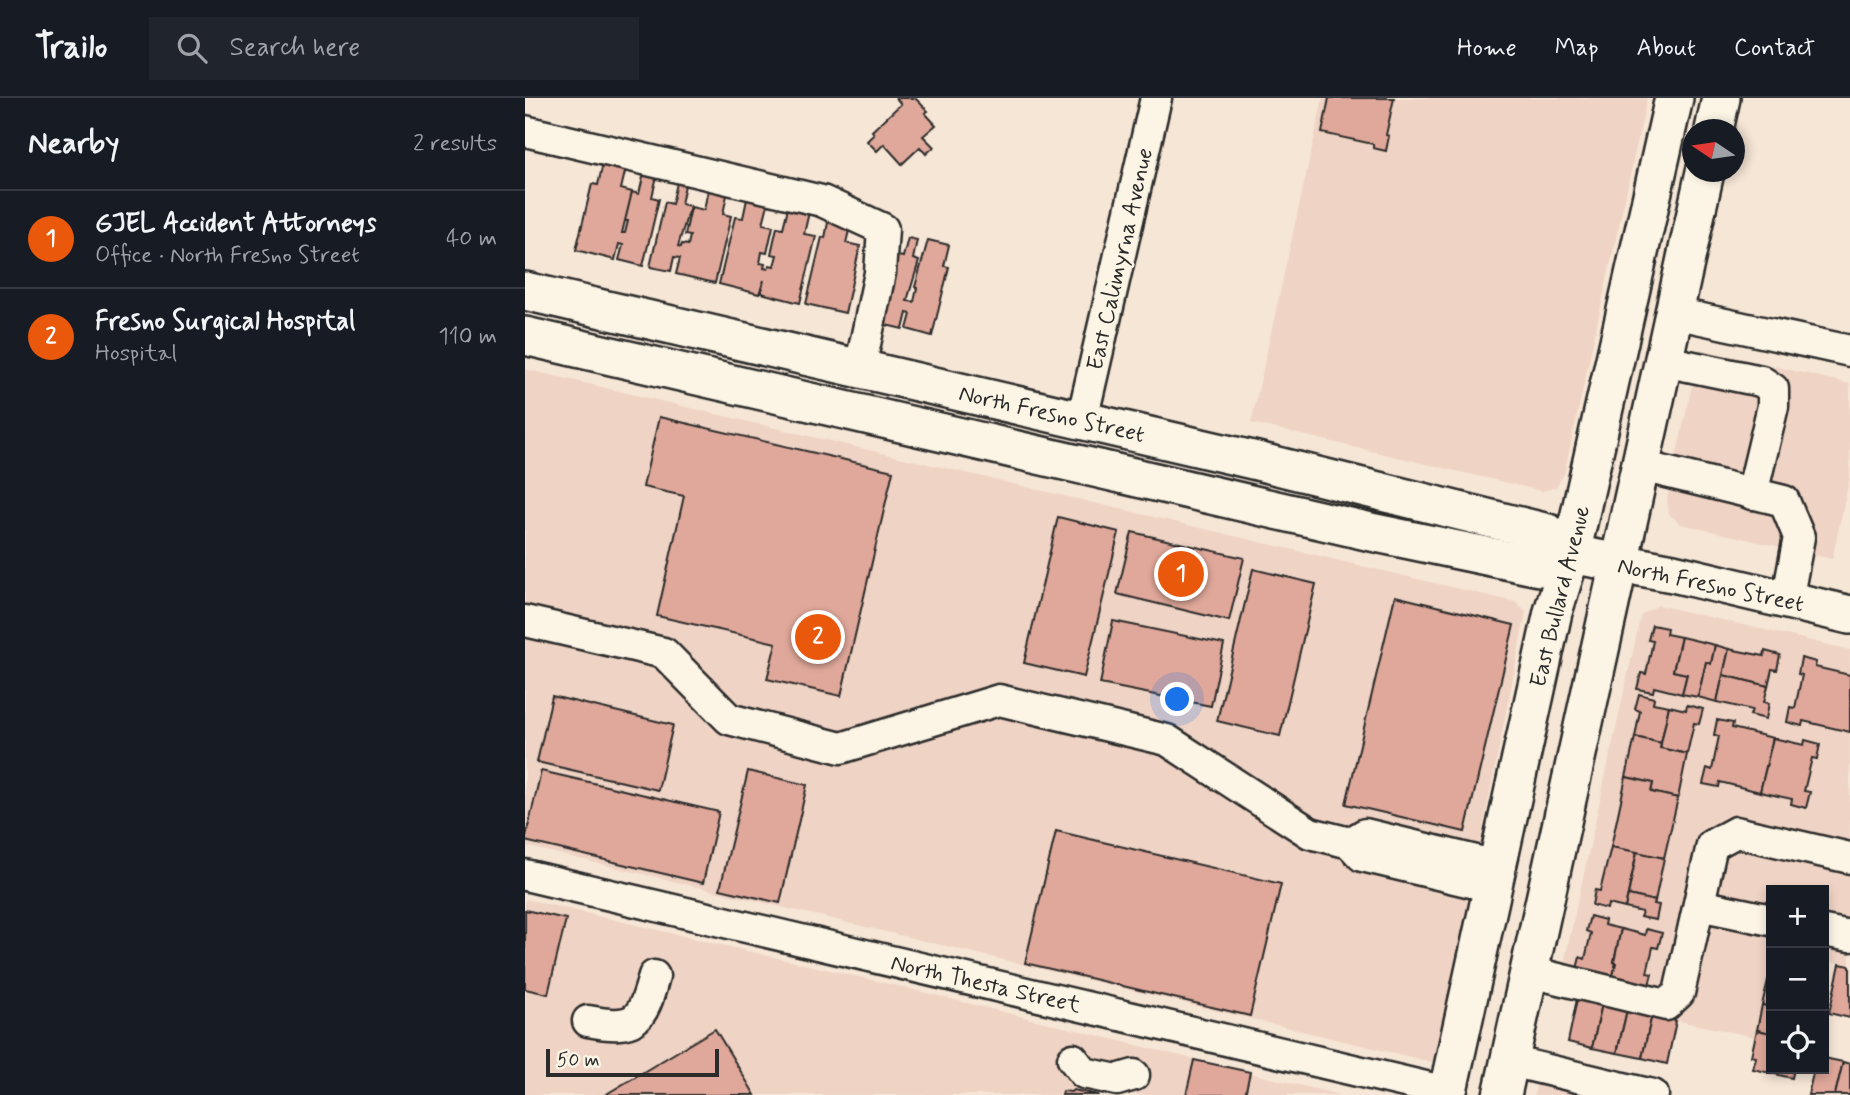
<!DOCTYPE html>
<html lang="en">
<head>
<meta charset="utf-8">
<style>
	body { margin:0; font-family:Mynerve,sans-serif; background:#20242c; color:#f1f3f6 }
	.controls { position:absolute; right:21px; bottom:21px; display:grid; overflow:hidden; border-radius:0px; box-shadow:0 4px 10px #0003 }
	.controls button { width:63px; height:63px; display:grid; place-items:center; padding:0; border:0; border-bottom:2px solid #363941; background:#171b24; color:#f1f3f6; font:35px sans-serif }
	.compass { position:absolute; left:1157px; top:21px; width:63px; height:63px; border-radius:50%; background:#171b24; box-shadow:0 4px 10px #0003; rotate:283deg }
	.scale { position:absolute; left:21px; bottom:18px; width:173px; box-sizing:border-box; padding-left:7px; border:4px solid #2b2b2b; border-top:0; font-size:19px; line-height:24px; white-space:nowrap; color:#2b2b2b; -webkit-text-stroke:5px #fcf5e5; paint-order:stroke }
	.you { position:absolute; left:653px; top:602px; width:24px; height:24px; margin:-18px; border:5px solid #fff; border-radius:50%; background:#1a73e8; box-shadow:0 0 0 10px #1a73e833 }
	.badge { display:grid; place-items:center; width:46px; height:46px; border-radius:50%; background:#ea580c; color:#fff; font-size:23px; font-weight:700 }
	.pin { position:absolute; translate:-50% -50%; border:4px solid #fff; box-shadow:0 2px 7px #0006 }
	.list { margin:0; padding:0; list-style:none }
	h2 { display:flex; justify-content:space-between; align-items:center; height:91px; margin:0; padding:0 28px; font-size:30px }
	h2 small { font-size:23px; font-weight:400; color:#9ea1a6 }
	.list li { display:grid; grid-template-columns:46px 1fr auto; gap:21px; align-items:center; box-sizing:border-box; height:98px; padding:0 28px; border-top:2px solid #363941 }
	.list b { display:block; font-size:26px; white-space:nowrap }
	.list p { margin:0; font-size:23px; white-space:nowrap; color:#9ea1a6 }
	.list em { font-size:23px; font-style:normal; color:#9ea1a6 }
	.icon { flex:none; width:38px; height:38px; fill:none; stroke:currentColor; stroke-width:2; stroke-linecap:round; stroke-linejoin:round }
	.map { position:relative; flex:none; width:1325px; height:997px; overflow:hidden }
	header { display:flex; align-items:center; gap:42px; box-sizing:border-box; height:98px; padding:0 35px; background:#171b24; border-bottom:2px solid #363941 }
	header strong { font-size:33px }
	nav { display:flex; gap:38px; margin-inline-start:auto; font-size:24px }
	.search { width:490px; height:63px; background:#20242c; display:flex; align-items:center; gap:18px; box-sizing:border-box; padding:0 24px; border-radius:0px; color:#9ea1a6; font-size:26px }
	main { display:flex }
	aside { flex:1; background:#171b24 }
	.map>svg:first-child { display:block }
	.built { fill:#efd3c4 }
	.building { fill:#e0a89a; stroke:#2b2b2b; stroke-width:2 }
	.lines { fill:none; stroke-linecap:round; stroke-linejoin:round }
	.minor-casing { stroke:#2b2b2b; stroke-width:35 }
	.major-casing { stroke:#2b2b2b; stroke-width:42 }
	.minor { stroke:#fcf5e5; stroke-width:30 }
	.major { stroke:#fcf5e5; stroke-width:37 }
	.labels { text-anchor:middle; stroke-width:5; stroke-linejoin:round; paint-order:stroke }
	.street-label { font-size:23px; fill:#2b2b2b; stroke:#fcf5e5 }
</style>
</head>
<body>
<header>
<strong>Trailo</strong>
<div class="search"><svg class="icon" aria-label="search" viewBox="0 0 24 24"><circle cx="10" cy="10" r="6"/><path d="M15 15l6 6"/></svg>Search here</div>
<nav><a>Home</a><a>Map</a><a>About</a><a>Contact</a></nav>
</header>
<main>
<aside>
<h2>Nearby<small>2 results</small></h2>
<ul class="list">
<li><span class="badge">1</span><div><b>GJEL Accident Attorneys</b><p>Office · North Fresno Street</p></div><em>40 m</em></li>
<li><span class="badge">2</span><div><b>Fresno Surgical Hospital</b><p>Hospital</p></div><em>110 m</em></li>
</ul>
</aside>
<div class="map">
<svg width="1325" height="997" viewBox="0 0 1325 997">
	<rect width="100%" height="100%" fill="#f6e6d6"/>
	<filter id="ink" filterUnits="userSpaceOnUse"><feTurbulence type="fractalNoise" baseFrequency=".0143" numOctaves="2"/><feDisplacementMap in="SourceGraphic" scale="14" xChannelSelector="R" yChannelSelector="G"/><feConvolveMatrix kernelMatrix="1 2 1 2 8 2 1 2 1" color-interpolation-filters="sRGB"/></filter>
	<g filter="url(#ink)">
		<!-- built -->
		<g class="built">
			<path d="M798,0H1122L1039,376L1031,389L1017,393L726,325Z"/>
			<path d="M1175,251L1325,286V379L1307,461L1156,426L1144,416L1142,401Z"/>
			<path d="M0,271L990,504L1001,514L911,965L0,748Z"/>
			<path d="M1133,507L1325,552V868L1299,862V792H1246V866L1230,939L1032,897L1116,517Z"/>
			<path d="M0,801L377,889L814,997H0Z"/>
			<path d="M1012,984L1071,997H1009Z"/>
		</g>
		<!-- building -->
		<g class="building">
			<path d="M371,0H390L403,13L400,15L411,27L398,38L409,49L401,56L395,49L377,66L359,46L352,53L342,43L349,36L347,33L376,6Z"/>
			<path d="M804,0H869L861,37L864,38L861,53L848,50V46L797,35Z"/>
			<path d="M78,65L101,70L96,91L107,94L97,135H100L103,123H100L107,94L114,96L119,75L132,78L127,99L134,101L118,168L94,162L98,147L94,146L90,162L51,152L67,86L73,87Z"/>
			<path d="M152,85L160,87L156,106L165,108L153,148L156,149L157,146L163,147L165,138L160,137L166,109L179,112L183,92L202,97L198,116L206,118L190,185L151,176L155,160L149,159L146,173L125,169L140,104L147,106Z"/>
			<path d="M222,101L243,106L238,126L248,128L242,155L237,154L235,165L240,166L239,170L243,171L244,167L249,168L252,157L246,156L252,129L258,130L263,110L284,114L279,136L291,138L275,205L236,195L239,182L234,196L194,186L210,119L218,120Z"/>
			<path d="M304,119L326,124L321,145L335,148L320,215L281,206L297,139L300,140Z"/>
			<path d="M383,140L392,142L388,161L394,163L382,203L389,204L392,190L390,189L403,142L424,147L419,168L424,169L407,238L382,231L386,216L382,215L378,231L352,225L363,156L378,159Z"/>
			<path d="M134,319L368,373L316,598L242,581L251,545L132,518L159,398L118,389Z"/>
			<path d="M533,419L594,434L559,579L499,565Z"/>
			<path d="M607,434L719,460L704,523L592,496Z"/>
			<path d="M728,471L791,486L755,638L692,623Z"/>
			<path d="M870,498L989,527L940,734L821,706Z"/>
			<path d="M588,523L699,546L686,608L575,586Z"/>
			<path d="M1127,527L1142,530L1141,536L1156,539L1148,573L1162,576L1157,596L1129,589L1128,594L1112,591L1116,575L1121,576L1128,543L1123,542Z"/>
			<path d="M1156,539L1190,547L1186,566L1181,564L1173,599L1157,596L1162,576L1148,573Z"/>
			<path d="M1190,547L1204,551L1192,604L1173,599L1181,564L1186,566Z"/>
			<path d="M1204,551L1239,558L1240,553L1255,557L1252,572L1247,571L1243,588L1198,577Z"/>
			<path d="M1276,560L1291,564L1290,569L1325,577V634L1278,623L1277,628L1262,624L1265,609L1270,610L1277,577L1273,576Z"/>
			<path d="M1198,577L1243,588L1239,604L1244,605L1241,621L1225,617L1227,612L1192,604Z"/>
			<path d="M1114,596L1129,600L1128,605L1144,608L1136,645L1110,639L1115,613L1110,611Z"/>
			<path d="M27,598L148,627L133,692L12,664Z"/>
			<path d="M1162,607L1178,611L1174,626L1169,625L1162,656L1135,650L1144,608L1161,612Z"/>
			<path d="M1192,622L1208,625L1207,630L1248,640L1235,694L1195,684L1194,689L1178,686L1182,670L1187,672L1194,638L1189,637Z"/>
			<path d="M1110,639L1136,645L1135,650L1162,656L1153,700L1126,694L1128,685L1101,679Z"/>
			<path d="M1248,640L1279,647L1280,642L1295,646L1292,661L1287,660L1279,693L1285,694L1281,710L1266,706L1267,701L1235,694Z"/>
			<path d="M16,673L194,714L178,785L0,743Z"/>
			<path d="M223,673L282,687L255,805L195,791Z"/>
			<path d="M1101,679L1128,685L1126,694L1153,700L1139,760L1086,749Z"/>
			<path d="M531,733L756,786L725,918L500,865Z"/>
			<path d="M1086,749L1112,754L1100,810L1083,806L1082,811L1067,807L1070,792L1075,793Z"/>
			<path d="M1112,754L1139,760L1130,803L1103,797Z"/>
			<path d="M1103,797L1130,803L1129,806L1134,807L1131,822L1115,819L1117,814L1100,810Z"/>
			<path d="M0,812L41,821L23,896L0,891Z"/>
			<path d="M1065,818L1080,822L1079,827L1096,831L1089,864L1091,865L1088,878L1068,873L1067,878L1051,875L1055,859L1060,861L1066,835L1061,833Z"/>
			<path d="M1096,831L1120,837L1121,831L1137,835L1133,850L1128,849L1122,875L1127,876L1123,891L1108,888L1109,883L1088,878L1091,865L1089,864Z"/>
			<path d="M1315,866L1325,868V920L1304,915Z"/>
			<path d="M1243,882L1246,883V909L1237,907Z"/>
			<path d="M1052,901L1077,906L1067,950L1043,944Z"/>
			<path d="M1077,906L1102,912L1092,955L1067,950Z"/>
			<path d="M1237,907L1246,909V935L1232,932Z"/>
			<path d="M1102,912L1127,917L1117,960L1092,955Z"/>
			<path d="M1127,917L1151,923L1142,966L1117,960Z"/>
			<path d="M190,931L230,997H80Z"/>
			<path d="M1232,932L1246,935V971H1269L1267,980L1228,971L1231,959L1226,958Z"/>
			<path d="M1299,960L1318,964L1310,997H1283L1289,971H1299Z"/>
			<path d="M669,962L725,974L720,997H661Z"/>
			<path d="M1318,964L1325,966V997H1310Z"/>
			<path d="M548,992L573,997H574H537L538,993L546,994Z"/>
		</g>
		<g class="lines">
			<!-- minor casing -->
			<g class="minor-casing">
				<g id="minor">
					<path d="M0,33L297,103L358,131L355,175L335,270"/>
					<path d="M1149,215L1325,253"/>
					<path d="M1139,263L1236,283L1248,291V308L1227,396"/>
					<path d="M557,322L631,0"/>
					<path d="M1116,368L1259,403L1274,439L1262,503"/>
					<path d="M0,523L139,555L204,621L316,650L474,602L642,642L785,735L825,745L837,758L967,789"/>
					<path d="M825,745L840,736L972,768"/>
					<path d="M0,777L922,994"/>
					<path d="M1174,807L1246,822"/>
					<path d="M1299,833L1325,838"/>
					<path d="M1005,874L1141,907L1154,895L1187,747L1211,734L1325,760"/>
					<path d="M63,923C111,932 117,924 129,878"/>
					<path d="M548,961L559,975L592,982L609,977"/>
					<path d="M985,963L1128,997"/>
				</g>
			</g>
			<!-- major casing -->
			<g class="major-casing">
				<g id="major">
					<path d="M1189,32L1196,0"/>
					<path d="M0,193L732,363L1023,435L1046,456"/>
					<path d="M0,238L846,434L1014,469L1046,456L1148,475L1325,517"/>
					<path d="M922,997L1028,514L1046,456L1149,0"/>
					<path d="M977,997L1180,74"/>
				</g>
			</g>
			<!-- minor -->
			<use href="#minor" class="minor"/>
			<!-- major -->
			<use href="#major" class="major"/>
		</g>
	</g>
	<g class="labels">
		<!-- street labels -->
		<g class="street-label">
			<text transform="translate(594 161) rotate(-77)" y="8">East Calimyrna Avenue</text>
			<text transform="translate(527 315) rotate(13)" y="8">North Fresno Street</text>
			<text transform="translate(1186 486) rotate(12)" y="8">North Fresno Street</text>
			<text transform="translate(1034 498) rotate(-76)" y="8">East Bullard Avenue</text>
			<text transform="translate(461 885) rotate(13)" y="8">North Thesta Street</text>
		</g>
	</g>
</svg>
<div class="controls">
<button>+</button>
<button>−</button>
<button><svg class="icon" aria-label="locate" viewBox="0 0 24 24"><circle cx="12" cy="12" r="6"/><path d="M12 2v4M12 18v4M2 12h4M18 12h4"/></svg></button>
</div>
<svg class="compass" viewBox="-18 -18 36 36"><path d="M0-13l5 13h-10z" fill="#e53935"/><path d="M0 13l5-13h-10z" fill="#9ea1a6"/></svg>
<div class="scale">50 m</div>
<div class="you"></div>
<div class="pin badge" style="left:656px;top:476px">1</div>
<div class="pin badge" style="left:293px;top:539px">2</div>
</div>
</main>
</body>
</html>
